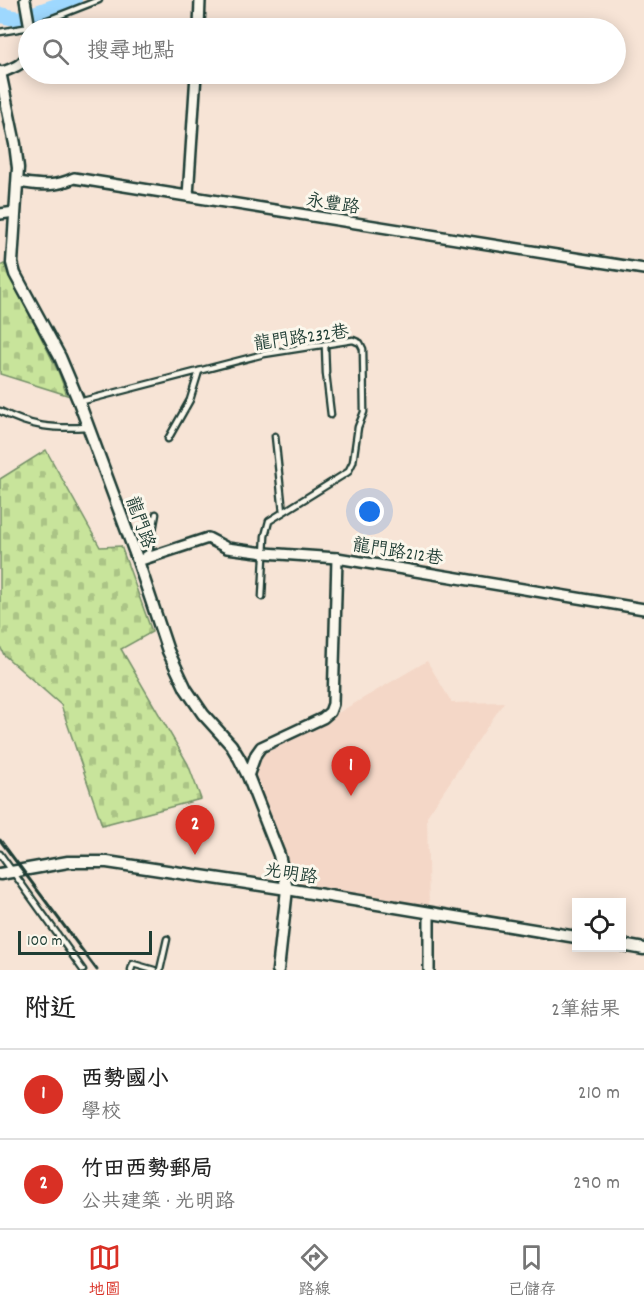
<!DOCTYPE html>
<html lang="zh-TW">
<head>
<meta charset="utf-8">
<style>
	body { margin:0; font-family:Dekko,"LXGW WenKai TC",sans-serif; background:#f6f6f6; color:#222 }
	.controls { position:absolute; right:18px; bottom:18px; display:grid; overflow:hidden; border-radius:0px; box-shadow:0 3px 15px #0003 }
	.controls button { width:54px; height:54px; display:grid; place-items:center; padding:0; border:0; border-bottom:2px solid #e0e0e0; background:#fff; color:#222; font:30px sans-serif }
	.scale { position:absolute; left:18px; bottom:15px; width:134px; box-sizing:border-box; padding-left:6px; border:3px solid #1f3d34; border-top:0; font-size:16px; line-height:21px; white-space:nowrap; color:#1f3d34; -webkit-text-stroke:4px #fbf7ec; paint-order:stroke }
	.you { position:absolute; left:370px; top:512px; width:21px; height:21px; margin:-15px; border:4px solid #fff; border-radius:50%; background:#1a73e8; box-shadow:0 0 0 9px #1a73e833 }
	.badge { display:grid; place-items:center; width:39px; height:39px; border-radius:50%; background:#d93025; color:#fff; font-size:20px; font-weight:700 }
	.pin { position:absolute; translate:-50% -50px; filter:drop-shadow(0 2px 3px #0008) }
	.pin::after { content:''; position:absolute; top:32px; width:21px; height:18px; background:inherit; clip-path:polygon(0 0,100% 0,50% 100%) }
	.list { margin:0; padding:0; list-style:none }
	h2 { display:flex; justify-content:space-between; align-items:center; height:78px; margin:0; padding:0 24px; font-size:26px }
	h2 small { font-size:20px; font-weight:400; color:#767676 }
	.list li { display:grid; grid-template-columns:39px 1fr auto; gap:18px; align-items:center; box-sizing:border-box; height:90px; padding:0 24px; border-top:2px solid #e0e0e0 }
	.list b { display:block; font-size:22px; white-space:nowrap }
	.list p { margin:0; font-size:20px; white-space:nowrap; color:#767676 }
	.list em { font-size:20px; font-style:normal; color:#767676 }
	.icon { flex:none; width:33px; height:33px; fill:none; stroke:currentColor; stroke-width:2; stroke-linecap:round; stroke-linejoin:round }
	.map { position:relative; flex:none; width:644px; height:970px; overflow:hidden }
	.search { position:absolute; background:#fff; box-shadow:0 3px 15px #0003; left:18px; right:18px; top:18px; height:66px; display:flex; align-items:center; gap:15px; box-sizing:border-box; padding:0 21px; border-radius:33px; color:#767676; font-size:22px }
	.sheet { height:258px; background:#fff }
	nav { display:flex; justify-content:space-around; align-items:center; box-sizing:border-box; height:84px; border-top:2px solid #e0e0e0; background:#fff; font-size:16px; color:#767676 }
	nav a { display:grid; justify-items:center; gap:3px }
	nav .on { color:#d93025 }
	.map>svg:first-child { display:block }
	.built { fill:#f4d7c7 }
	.cemetery { fill:url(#cemetery-stones); stroke:#749068; stroke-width:1.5 }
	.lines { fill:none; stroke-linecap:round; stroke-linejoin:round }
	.river { stroke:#9ed8fe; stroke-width:16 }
	.service-casing { stroke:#1f3d34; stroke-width:9 }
	.minor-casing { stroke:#1f3d34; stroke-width:14 }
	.tertiary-casing { stroke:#1f3d34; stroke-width:15 }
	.service { stroke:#fbf7ec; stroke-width:4.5 }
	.minor { stroke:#fbf7ec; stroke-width:9 }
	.tertiary { stroke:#fbf7ec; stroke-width:10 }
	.rail { stroke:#1f3d34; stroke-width:3 }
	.labels { text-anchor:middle; stroke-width:6; stroke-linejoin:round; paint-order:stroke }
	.street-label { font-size:18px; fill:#1f3d34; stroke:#fbf7ec }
</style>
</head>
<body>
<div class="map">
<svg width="644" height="970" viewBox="0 0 644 970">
	<defs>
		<pattern id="cemetery-stones" width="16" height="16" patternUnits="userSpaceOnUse" patternTransform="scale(1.5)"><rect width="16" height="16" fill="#c8e49b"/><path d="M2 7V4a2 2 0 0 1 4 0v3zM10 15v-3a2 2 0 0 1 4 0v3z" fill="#abc486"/></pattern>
	</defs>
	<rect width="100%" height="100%" fill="#f7e4d6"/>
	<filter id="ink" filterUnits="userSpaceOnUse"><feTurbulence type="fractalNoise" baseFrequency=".0167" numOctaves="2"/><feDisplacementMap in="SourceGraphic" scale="12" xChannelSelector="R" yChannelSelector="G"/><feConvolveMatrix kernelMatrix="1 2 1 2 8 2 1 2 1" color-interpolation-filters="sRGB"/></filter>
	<g filter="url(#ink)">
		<!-- built -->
		<path class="built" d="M427,661L452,703L504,702L427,816L429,908L292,883L254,776L262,755L326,720Z"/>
		<!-- cemetery -->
		<g class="cemetery">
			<path d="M4,264L58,371L67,395L0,374V266Z"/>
			<path d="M46,450L100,547L121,546L152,632L121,649L188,764L201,799L102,825L61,705L4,655L0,646V479Z"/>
		</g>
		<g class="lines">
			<!-- river -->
			<path class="river" d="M0,15L19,19L74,0"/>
			<!-- service casing -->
			<g class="service-casing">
				<g id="service">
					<path d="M0,32L30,27L99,0"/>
					<path d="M325,345L326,373L331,415"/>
					<path d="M79,402L264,354L353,340L360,343L363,349L364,412L358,427L353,462L348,472L269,521L265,536L262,597"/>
					<path d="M0,411C31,427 53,429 87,427"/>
					<path d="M275,436L283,512"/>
					<path d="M168,439L190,400L199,371"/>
					<path d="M142,557L149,552L156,514"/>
					<path d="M0,854L83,970"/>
					<path d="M131,970L133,964L154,970"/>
					<path d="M160,970L167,939"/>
				</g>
			</g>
			<!-- minor casing -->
			<g class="minor-casing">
				<g id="minor">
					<path d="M25,0L30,28"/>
					<path d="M199,28L200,0"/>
					<path d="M0,73C13,68 25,65 28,51"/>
					<path d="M18,182C40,185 53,188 74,178L644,269"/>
					<path d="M188,196L196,74"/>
					<path d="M0,214L15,212"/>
					<path d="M138,561L208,538L227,548L265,553L337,558L644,609"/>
					<path d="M248,776L256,754L261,747L323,718L330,712L333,704L337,558"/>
					<path d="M429,913V970"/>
				</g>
			</g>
			<!-- tertiary casing -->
			<g class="tertiary-casing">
				<g id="tertiary">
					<path d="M0,72L15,144L18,168L12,263L15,274L60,357L79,402L138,561L168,651L186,689L203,714L231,745L239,758L248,776L279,855L287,889L278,970"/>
					<path d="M0,874L68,862H107L287,889L576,937"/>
					<path d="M622,945L644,949"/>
				</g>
			</g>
			<!-- service -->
			<use href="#service" class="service"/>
			<!-- minor -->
			<use href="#minor" class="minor"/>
			<!-- tertiary -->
			<use href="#tertiary" class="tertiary"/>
			<!-- rail -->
			<path class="rail" d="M0,840L97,970"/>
		</g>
	</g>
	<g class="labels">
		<!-- street labels -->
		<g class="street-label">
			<text transform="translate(333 203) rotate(9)" y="6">永豐路</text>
			<text transform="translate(301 337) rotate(-8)" y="6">龍門路232巷</text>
			<text transform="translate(141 522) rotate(70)" y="6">龍門路</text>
			<text transform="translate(398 551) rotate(9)" y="6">龍門路212巷</text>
			<text transform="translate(291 873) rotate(9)" y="6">光明路</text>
		</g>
	</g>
</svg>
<div class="controls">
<button><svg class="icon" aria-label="locate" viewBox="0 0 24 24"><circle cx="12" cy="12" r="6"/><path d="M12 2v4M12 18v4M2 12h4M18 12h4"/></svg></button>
</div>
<div class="scale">100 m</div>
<div class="you"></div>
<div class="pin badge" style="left:351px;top:796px">1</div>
<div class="pin badge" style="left:195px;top:855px">2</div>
<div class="search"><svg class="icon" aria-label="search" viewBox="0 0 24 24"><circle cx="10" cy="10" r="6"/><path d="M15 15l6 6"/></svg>搜尋地點</div>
</div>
<section class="sheet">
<h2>附近<small>2筆結果</small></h2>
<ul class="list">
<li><span class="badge">1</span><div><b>西勢國小</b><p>學校</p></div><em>210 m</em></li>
<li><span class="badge">2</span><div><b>竹田西勢郵局</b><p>公共建築 · 光明路</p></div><em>290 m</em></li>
</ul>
</section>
<nav>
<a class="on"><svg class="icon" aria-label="map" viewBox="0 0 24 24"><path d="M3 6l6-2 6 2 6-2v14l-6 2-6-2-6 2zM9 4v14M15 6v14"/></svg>地圖</a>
<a><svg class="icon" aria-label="directions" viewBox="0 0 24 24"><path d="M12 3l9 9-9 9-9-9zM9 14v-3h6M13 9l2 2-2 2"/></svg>路線</a>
<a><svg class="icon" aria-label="saved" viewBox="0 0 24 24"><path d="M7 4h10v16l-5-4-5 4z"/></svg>已儲存</a>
</nav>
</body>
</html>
